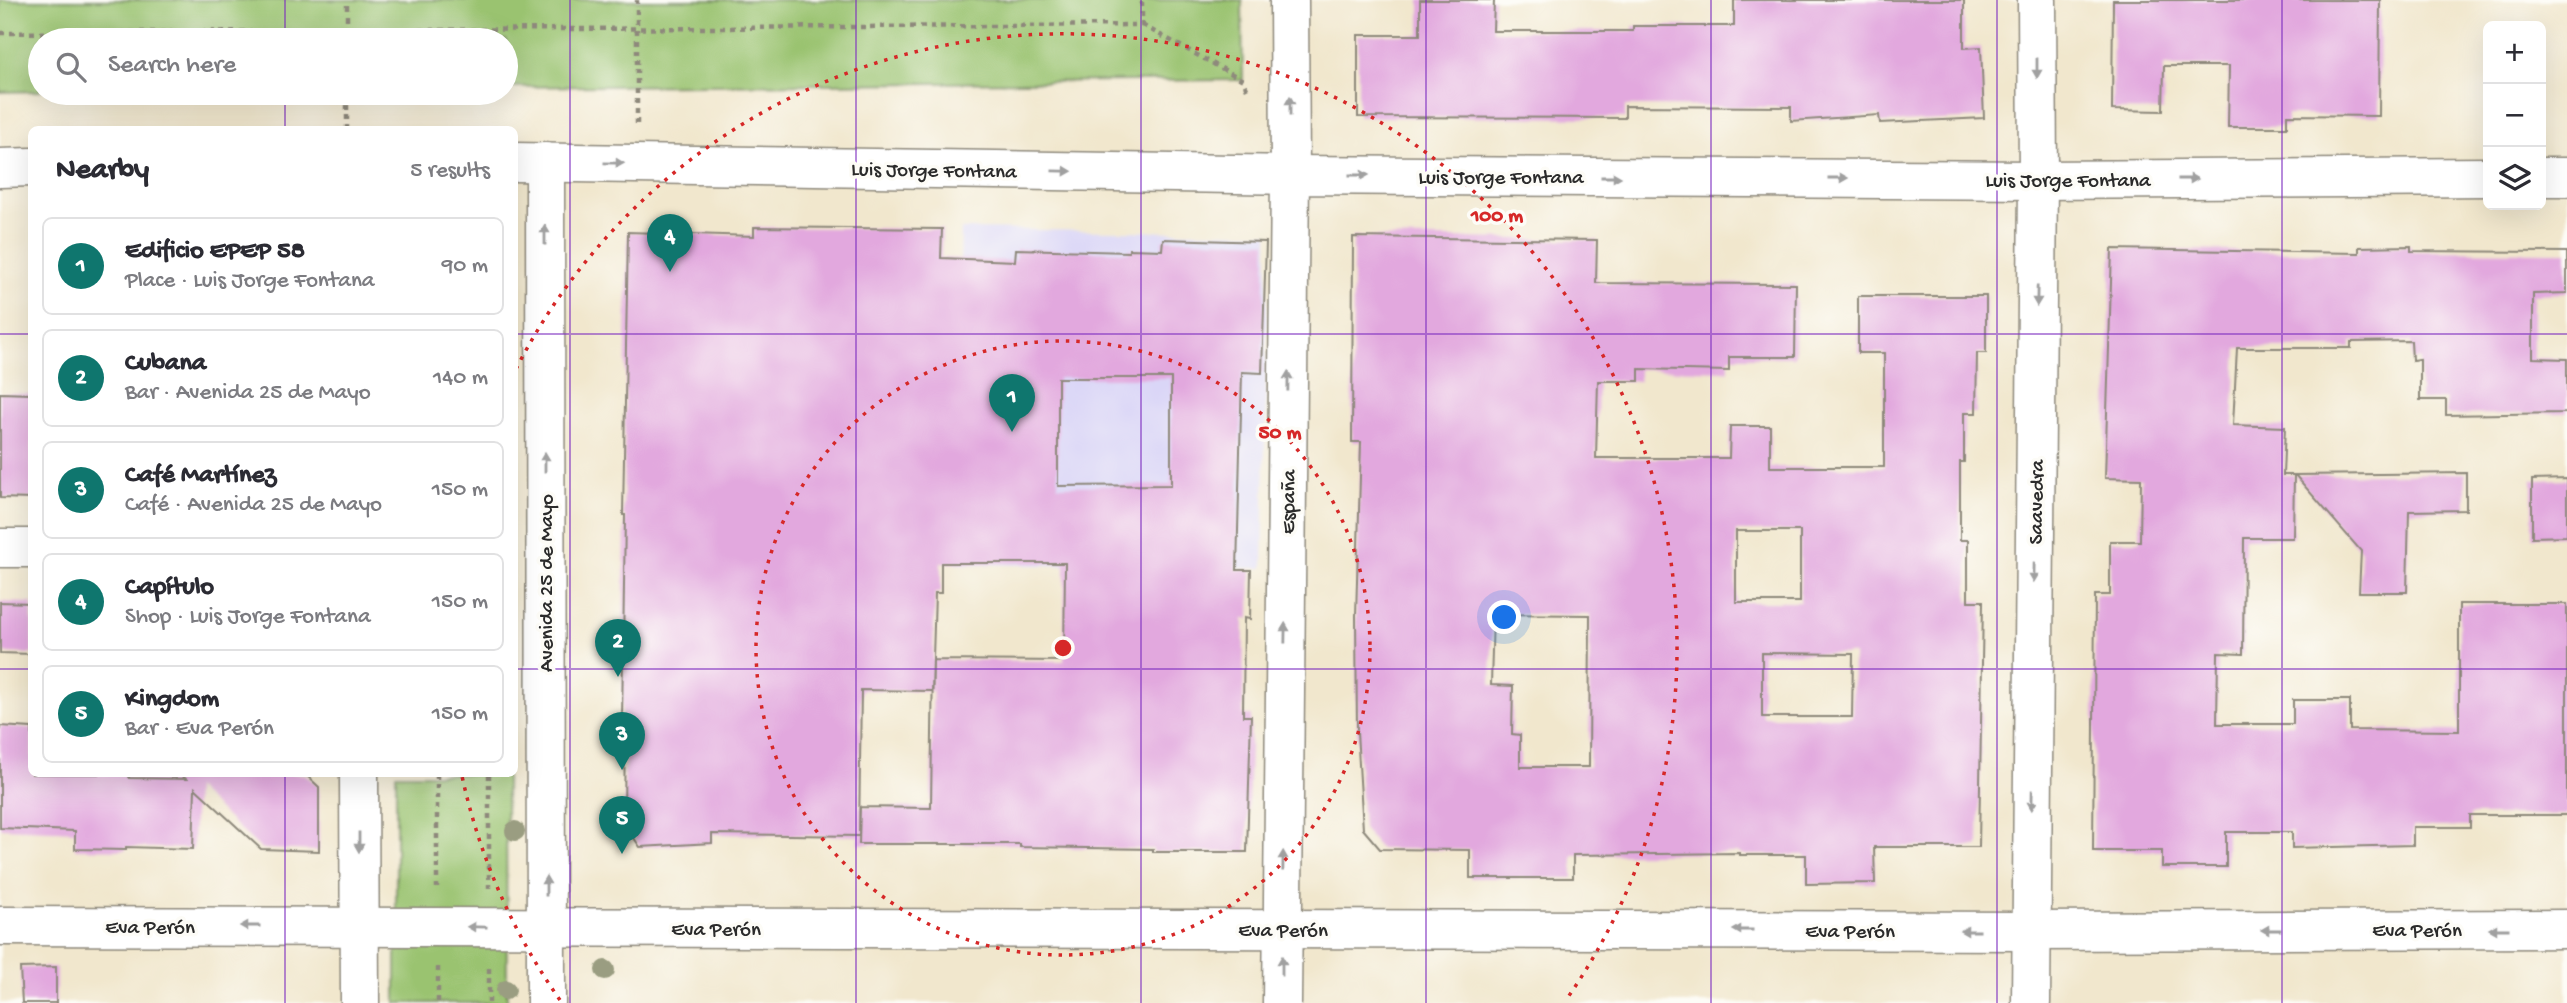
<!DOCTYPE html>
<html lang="en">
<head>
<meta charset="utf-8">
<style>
	body { margin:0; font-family:"Gochi Hand",sans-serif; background:#f2f2f3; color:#2b2b33 }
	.controls { position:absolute; right:21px; top:21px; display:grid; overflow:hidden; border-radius:10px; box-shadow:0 7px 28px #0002 }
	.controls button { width:63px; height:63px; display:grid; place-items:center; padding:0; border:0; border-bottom:2px solid #e1e1e2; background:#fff; color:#2b2b33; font:35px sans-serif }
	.you { position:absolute; left:1505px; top:618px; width:24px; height:24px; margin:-18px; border:5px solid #fff; border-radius:50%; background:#1a73e8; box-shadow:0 0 0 10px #1a73e833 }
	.badge { display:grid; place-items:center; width:46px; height:46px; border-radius:50%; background:#0f766e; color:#fff; font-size:23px; font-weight:700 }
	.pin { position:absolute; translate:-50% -58px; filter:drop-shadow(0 2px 4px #0008) }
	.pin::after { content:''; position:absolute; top:37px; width:24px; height:21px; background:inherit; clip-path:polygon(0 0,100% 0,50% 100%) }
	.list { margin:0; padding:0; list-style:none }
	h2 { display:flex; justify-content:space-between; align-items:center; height:91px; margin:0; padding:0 28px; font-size:30px }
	h2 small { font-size:23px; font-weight:400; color:#7c7c81 }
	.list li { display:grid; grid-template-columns:46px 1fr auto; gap:21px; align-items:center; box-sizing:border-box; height:98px; margin:0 14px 14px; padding:0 14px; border:2px solid #e1e1e2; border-radius:10px }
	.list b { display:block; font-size:26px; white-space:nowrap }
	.list p { margin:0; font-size:23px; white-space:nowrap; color:#7c7c81 }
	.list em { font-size:23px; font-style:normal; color:#7c7c81 }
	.icon { flex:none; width:38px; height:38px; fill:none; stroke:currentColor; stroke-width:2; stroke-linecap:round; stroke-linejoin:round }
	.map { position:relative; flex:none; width:2567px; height:1003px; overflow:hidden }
	.search { position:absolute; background:#fff; box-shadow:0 7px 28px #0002; left:28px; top:28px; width:490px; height:77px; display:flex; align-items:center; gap:18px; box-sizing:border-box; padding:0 24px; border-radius:38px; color:#7c7c81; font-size:26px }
	.panel { position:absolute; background:#fff; box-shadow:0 7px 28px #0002; left:28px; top:126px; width:490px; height:651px; border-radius:10px }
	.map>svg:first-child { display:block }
	.built { fill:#dad6f7 }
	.green { fill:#9ac36f; stroke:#62774d; stroke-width:2 }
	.building { fill:#e2a8de; fill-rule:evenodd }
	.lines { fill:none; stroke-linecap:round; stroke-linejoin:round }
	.minor-casing { stroke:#8e897c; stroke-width:41 }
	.major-casing { stroke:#8e897c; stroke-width:41 }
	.path { stroke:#8e897c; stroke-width:4.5; stroke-dasharray:5 5; stroke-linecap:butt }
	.minor { stroke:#fff; stroke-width:38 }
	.major { stroke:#fff; stroke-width:38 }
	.tree { fill:#9a9d81 }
	.oneway { fill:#a0a0a0 }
	.grid { fill:none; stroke:#7b2cbf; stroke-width:2; stroke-opacity:0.55 }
	.ring { fill:none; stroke:#d62828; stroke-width:3.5; stroke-dasharray:3.5 7 }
	.labels { text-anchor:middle; stroke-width:7; stroke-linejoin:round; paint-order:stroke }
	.street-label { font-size:21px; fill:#2b2b2b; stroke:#fdfcf7 }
	.centre { fill:#d62828; stroke:#fdfcf7; stroke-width:3.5 }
	.ring-label { font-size:21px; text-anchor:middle; font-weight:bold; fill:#d62828; stroke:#fdfcf7; stroke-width:7; stroke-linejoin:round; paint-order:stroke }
</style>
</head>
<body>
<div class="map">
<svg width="2567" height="1003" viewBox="0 0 2567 1003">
	<rect width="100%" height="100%" fill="#fdfcf7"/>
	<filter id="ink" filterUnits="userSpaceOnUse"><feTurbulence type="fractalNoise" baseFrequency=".0143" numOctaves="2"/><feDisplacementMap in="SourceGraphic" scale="14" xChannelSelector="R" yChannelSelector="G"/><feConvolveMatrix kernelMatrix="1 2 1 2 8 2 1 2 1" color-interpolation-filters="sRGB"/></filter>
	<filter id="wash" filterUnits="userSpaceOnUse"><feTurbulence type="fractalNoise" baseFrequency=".00686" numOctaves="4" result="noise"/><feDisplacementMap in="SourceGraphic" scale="28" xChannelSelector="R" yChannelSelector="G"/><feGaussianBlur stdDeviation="1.57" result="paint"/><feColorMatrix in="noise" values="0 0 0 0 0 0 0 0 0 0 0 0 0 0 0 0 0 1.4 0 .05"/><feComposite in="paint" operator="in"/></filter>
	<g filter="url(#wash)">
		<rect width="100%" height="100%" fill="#f1e7cd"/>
		<!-- built -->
		<path class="built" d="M961,229L1268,233L1263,568L955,564Z"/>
		<!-- green -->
		<g class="green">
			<path d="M0,0H1242L1243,80L506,87V40H40V91L0,92Z"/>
			<path d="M396,774H506L507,1003H396Z"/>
		</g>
		<g id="blocks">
			<!-- building -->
			<g class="building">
				<path d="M1420,0H1494L1493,31H1633V26H1734V0H1964V48L1981,47L1984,118L1880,123L1879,115L1791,121V107L1625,106V118L1358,117V35H1420Z"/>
				<path d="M2113,0H2380L2379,116L2287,115V127H2228L2229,66H2164L2163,111L2112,110Z"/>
				<path d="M754,227L942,229L941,258L1015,261L1016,249L1129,252V249L1162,250L1163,239L1266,242L1262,373L1242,372L1237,570H1251L1250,619L1244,618L1243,716H1251L1247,852H1153V849L1020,847V844H859L860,807L931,808L933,660L1064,661L1065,563H941V593H935L932,691L861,690L859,836L712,834V843L640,847L624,823L625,721H622L625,515H623L628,232L754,236ZM1058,378H1171V485L1058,486Z"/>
				<path d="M1353,237L1597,240L1596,283L1796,284L1795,357H1729V371L1639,369V381H1598L1596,458H1729L1730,426H1770V467H1884V353H1858V296H1986V353H1977L1976,413H1964V462H1960V540H1968V601H1983L1979,847H1874L1875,883L1806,884V855H1740V853L1573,855V878H1470V850L1380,849L1363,829L1357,732L1356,616L1361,442H1352ZM1736,531H1800V602H1736ZM1493,614L1590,615L1589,767H1520V735L1512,734L1513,686L1491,685ZM1762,653L1853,654L1852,717H1762Z"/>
				<path d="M2411,246V251L2567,252V293L2533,294V358L2567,359V413L2446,415V400H2420V359L2412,360L2411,341L2351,342V348H2237L2233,425L2285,427L2283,475H2294L2293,538H2244L2243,654L2218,653L2217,724H2293V700H2350V730L2459,731V604H2567V815H2470V827H2413V845L2292,848V832H2226V867H2162V851H2093L2095,595H2110V541H2140L2141,479L2105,478L2112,249L2359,253V247Z"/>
				<path d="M0,393L32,394V499L0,498Z"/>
				<path d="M2466,473V510L2409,511L2407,592H2359L2361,551L2295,475Z"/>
				<path d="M2567,479V536L2532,537V480Z"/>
				<path d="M0,602L32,603V654L0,653Z"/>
				<path d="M0,726L32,728V774H129V778L186,779L180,774H305L319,787V851L261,849L195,788L193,849L126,847V850L75,849V831L0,828Z"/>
				<path d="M56,967V1003H22L20,968Z"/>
			</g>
		</g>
	</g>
	<g filter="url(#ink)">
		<use href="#blocks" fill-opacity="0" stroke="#8e897c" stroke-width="2"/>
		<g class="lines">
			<!-- minor casing -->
			<g class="minor-casing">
				<g id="minor">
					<path d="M2541,177H2567"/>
					<path d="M0,548H32"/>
					<path d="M0,926L2031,931L2567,929"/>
					<path d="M1282,1003L1290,175L2038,180L2488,177"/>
					<path d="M2031,1003L2038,180L2037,0"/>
				</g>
			</g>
			<!-- major casing -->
			<g class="major-casing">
				<g id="major">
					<path d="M514,162L1290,175L1289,0"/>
					<path d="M545,162L546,1003"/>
					<path d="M0,168L32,167"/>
					<path d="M359,774L360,1003"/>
				</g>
			</g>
			<!-- path -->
			<g class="path">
				<path d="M1142,25L1243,80L1247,89"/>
				<path d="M0,33L1142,25V0"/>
				<path d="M347,40V0"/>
				<path d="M637,124V0"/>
				<path d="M347,130V93"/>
				<path d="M437,774V888"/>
				<path d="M489,774V888"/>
				<path d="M438,967V1003"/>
				<path d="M489,1003V967"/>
			</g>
			<!-- minor -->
			<use href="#minor" class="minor"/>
			<!-- major -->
			<use href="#major" class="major"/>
		</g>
		<!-- trees -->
		<g class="tree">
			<circle cx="515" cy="831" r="10"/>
			<circle cx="605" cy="970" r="10"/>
			<circle cx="506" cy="990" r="10"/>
		</g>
		<!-- one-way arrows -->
		<defs><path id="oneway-solid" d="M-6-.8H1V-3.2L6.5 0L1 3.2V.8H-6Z" transform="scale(1.75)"/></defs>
		<g class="oneway">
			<use href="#oneway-solid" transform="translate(2037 68) rotate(90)"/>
			<use href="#oneway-solid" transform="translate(1290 106) rotate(-90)"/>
			<use href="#oneway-solid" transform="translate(614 163) rotate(1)"/>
			<use href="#oneway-solid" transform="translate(1062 171) rotate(1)"/>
			<use href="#oneway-solid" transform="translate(1359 175)"/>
			<use href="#oneway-solid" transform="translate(1611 177)"/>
			<use href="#oneway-solid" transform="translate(1838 178)"/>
			<use href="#oneway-solid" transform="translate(2188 179)"/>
			<use href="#oneway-solid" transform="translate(545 235) rotate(-90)"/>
			<use href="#oneway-solid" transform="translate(2037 296) rotate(91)"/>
			<use href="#oneway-solid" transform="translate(1288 381) rotate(-89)"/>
			<use href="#oneway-solid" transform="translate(545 462) rotate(-90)"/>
			<use href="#oneway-solid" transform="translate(2034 572) rotate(91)"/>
			<use href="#oneway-solid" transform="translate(1285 633) rotate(-89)"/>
			<use href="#oneway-solid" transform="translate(2032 800) rotate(91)"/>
			<use href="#oneway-solid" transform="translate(359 842) rotate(90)"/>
			<use href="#oneway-solid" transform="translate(1283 861) rotate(-89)"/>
			<use href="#oneway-solid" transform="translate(546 886) rotate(-90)"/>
			<use href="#oneway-solid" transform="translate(250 926) rotate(180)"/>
			<use href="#oneway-solid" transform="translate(477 927) rotate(-179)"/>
			<use href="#oneway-solid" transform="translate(2499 929) rotate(180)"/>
			<use href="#oneway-solid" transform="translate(1743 930) rotate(-180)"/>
			<use href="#oneway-solid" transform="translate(2271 930) rotate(180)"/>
			<use href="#oneway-solid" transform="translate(1970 931) rotate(-180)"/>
			<use href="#oneway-solid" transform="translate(1282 966) rotate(-90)"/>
		</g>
	</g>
	<!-- grid -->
	<path class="grid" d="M285,0V40M570,0V1003M856,0V1003M1141,0V1003M1426,0V1003M1711,0V1003M1997,0V1003M2282,0V1003M285,93V130M0,334H32M514,334H2567M0,669H32M514,669H2567M285,774V1003"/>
	<!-- distance rings -->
	<g class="ring">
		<circle cx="1063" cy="648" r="307"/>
		<path d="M560 1000A614 614 0 0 1 462 776M516 369A614 614 0 1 1 1566 1000"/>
	</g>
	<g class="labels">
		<!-- street labels -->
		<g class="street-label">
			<text transform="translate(934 169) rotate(1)" y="7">Luis Jorge Fontana</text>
			<text x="1501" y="183">Luis Jorge Fontana</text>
			<text x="2068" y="186">Luis Jorge Fontana</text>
			<text transform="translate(1287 502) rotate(-89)" y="7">España</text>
			<text transform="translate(2035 502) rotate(-89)" y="7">Saavedra</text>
			<text transform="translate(545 583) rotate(-90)" y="7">Avenida 25 de Mayo</text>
			<text x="150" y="933">Eva Perón</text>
			<text x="716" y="935">Eva Perón</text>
			<text x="1283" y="936">Eva Perón</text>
			<text x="2417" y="936">Eva Perón</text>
			<text x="1850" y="937">Eva Perón</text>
		</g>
	</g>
	<circle cx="1063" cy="648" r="10" class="centre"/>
	<g class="ring-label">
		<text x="1497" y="221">100 m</text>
		<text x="1280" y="438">50 m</text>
	</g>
</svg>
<div class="controls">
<button>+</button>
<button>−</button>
<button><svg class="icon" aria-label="layers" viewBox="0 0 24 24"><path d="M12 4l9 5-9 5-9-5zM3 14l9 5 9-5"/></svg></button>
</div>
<div class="you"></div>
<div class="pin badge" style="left:1012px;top:432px">1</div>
<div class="pin badge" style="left:618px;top:677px">2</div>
<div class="pin badge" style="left:622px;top:770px">3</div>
<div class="pin badge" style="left:670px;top:272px">4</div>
<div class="pin badge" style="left:622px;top:854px">5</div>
<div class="search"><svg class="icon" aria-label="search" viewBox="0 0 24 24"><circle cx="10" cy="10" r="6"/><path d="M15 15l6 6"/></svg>Search here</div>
<section class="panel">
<h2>Nearby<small>5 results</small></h2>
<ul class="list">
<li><span class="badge">1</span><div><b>Edificio EPEP 58</b><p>Place · Luis Jorge Fontana</p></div><em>90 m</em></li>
<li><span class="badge">2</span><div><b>Cubana</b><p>Bar · Avenida 25 de Mayo</p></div><em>140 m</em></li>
<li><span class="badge">3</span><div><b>Café Martínez</b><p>Café · Avenida 25 de Mayo</p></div><em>150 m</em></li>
<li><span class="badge">4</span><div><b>Capítulo</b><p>Shop · Luis Jorge Fontana</p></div><em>150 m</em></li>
<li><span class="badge">5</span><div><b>Kingdom</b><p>Bar · Eva Perón</p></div><em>150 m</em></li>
</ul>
</section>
</div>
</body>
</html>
